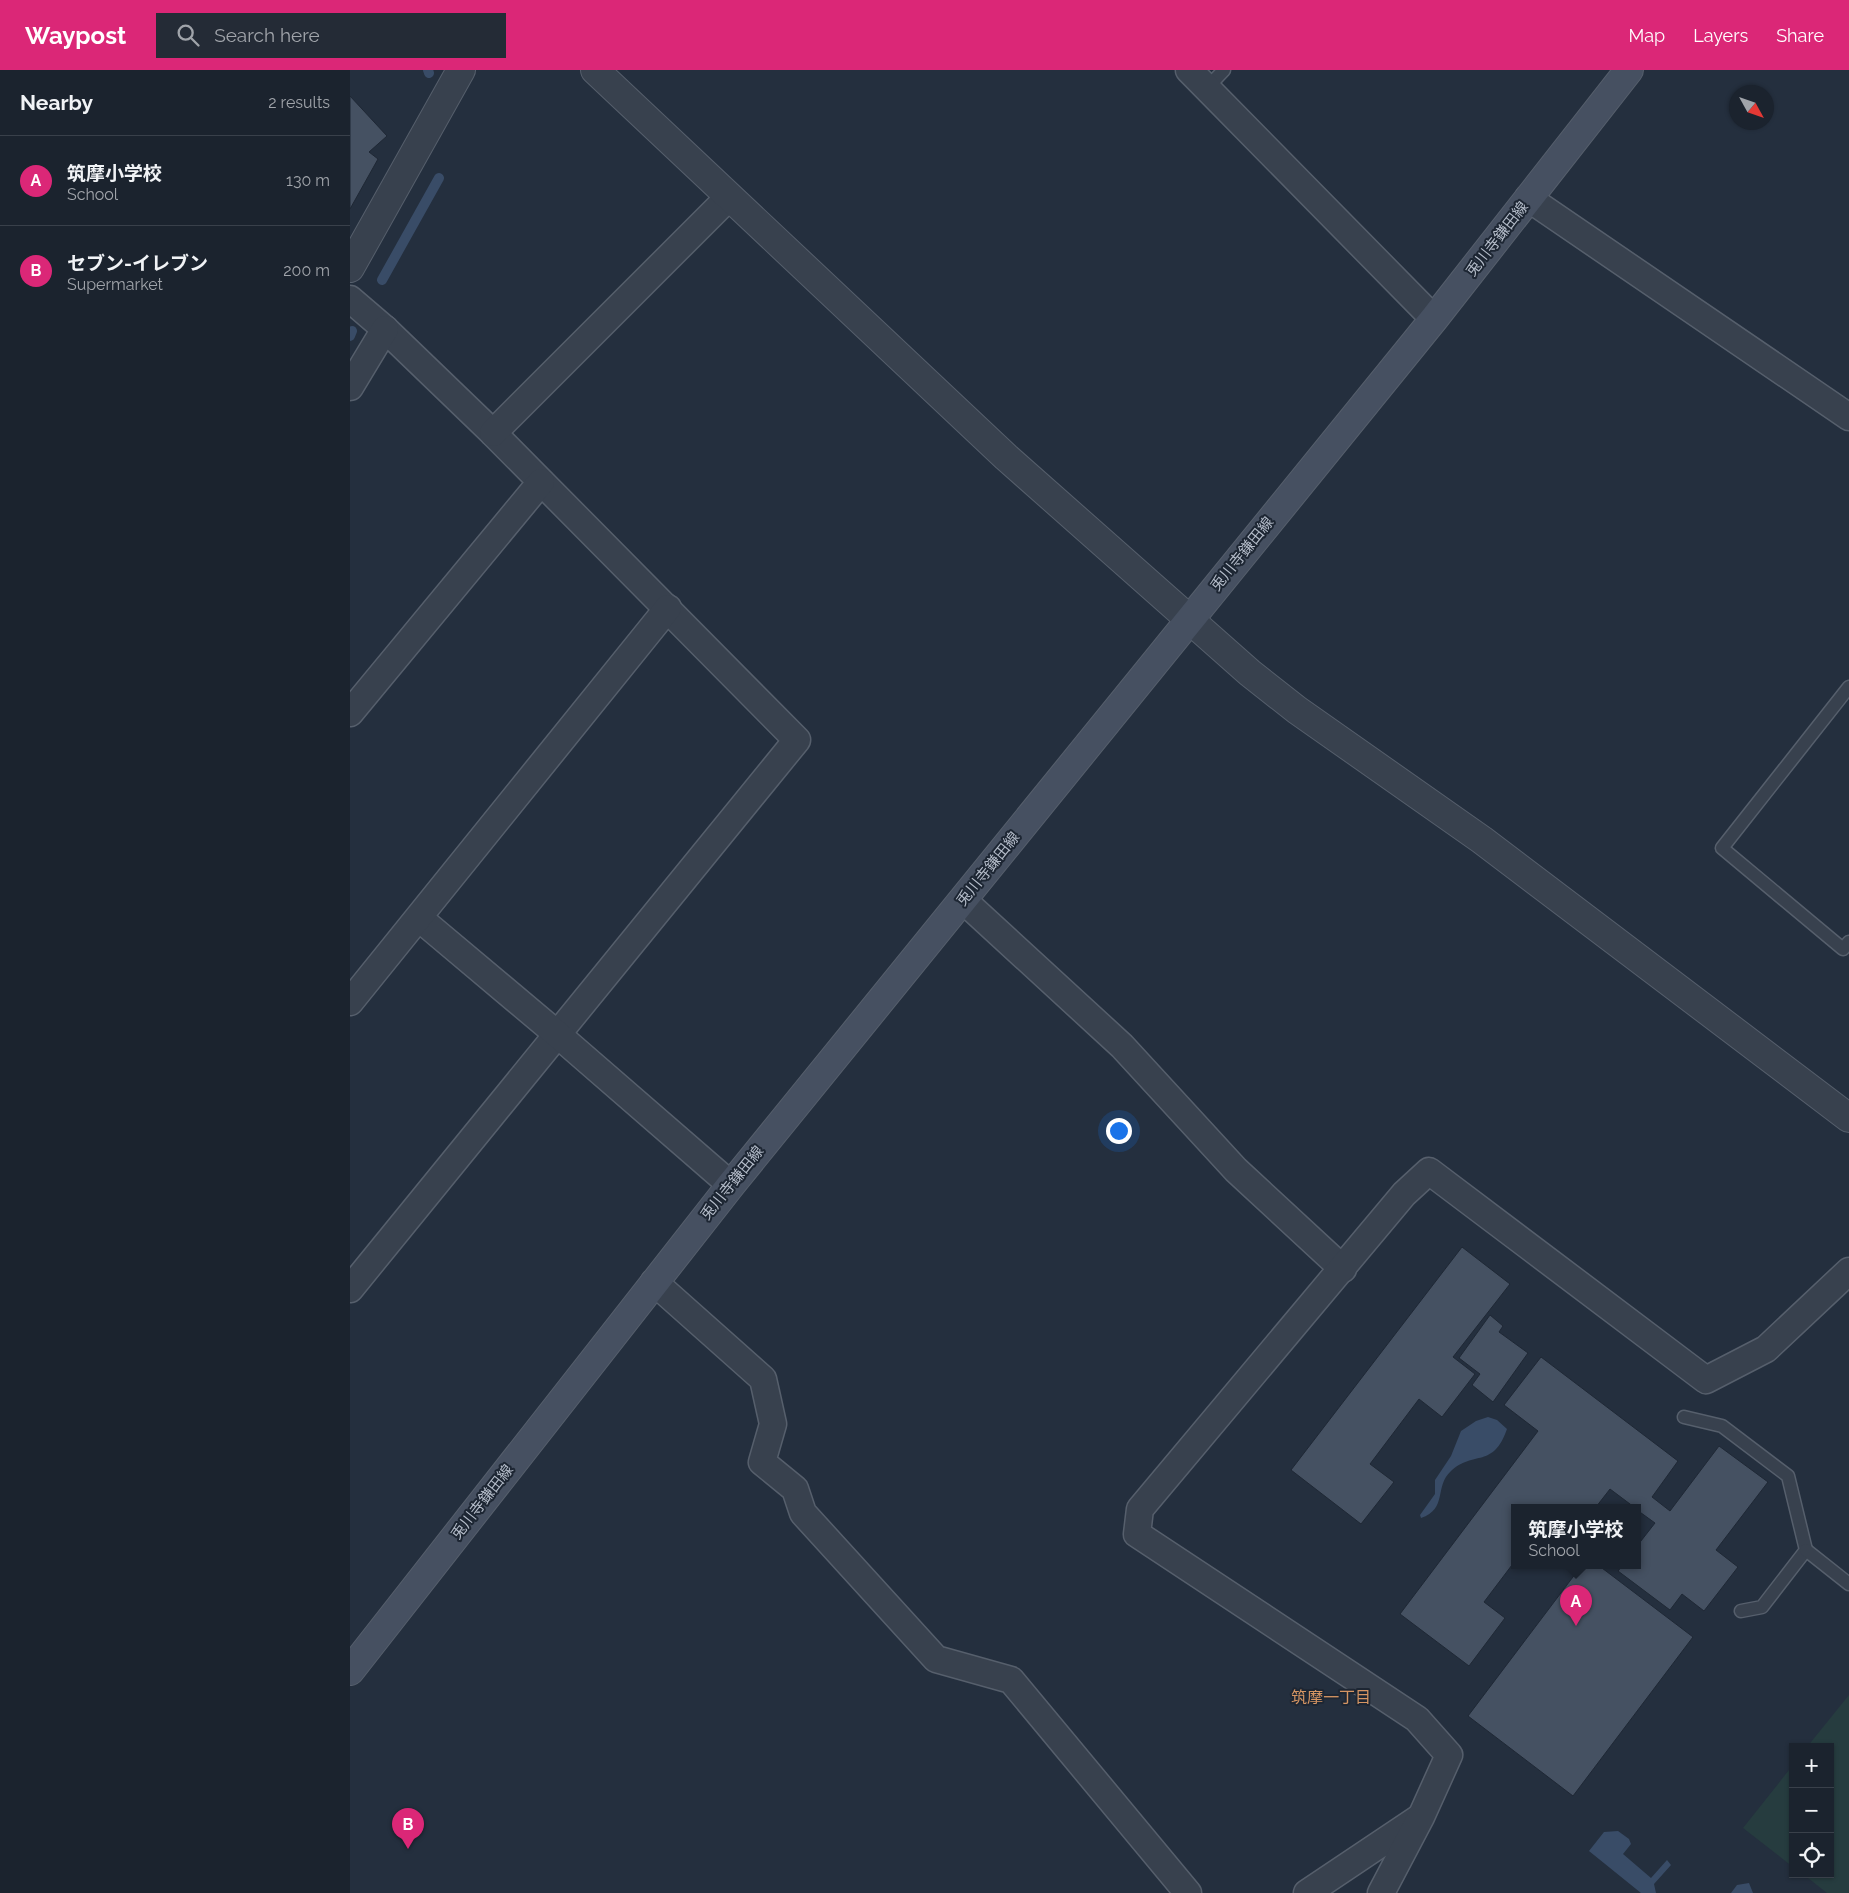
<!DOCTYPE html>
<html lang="en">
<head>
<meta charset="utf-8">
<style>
	body { margin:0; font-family:Raleway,"Noto Sans JP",sans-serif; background:#242b36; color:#f1f3f6 }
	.controls { position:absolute; right:15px; bottom:15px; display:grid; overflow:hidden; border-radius:0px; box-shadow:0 1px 4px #0004 }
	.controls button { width:45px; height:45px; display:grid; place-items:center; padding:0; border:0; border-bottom:1px solid #39404a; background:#1b232e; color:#f1f3f6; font:25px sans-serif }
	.compass { position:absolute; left:1379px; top:15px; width:45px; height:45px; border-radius:50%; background:#1b232e; box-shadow:0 1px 4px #0004; rotate:130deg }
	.you { position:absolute; left:768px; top:1060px; width:18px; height:18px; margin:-12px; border:4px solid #fff; border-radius:50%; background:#1a73e8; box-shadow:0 0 0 8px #1a73e833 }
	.badge { display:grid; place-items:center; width:32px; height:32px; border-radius:50%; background:#db2777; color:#fff; font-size:16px; font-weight:700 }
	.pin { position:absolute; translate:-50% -41px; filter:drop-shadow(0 1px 2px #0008) }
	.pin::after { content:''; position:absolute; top:26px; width:18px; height:15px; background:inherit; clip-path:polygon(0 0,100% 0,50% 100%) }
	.popup { position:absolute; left:1161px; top:1434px; width:130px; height:65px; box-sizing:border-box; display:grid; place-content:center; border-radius:0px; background:#1b232e; filter:drop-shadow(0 1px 4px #0005); font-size:16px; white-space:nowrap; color:#a0a4aa }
	.popup b { font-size:19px; color:#f1f3f6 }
	.popup::after { content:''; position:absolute; left:50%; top:100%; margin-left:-10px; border:10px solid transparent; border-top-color:#1b232e }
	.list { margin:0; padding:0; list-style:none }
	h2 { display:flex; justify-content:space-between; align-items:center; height:65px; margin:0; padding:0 20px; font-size:21px }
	h2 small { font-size:16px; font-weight:400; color:#a0a4aa }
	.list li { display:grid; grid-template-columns:32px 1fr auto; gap:15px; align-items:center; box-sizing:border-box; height:90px; padding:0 20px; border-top:1px solid #39404a }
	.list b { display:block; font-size:19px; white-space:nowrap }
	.list p { margin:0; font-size:16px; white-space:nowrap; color:#a0a4aa }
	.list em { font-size:16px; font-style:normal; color:#a0a4aa }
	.icon { flex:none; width:28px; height:28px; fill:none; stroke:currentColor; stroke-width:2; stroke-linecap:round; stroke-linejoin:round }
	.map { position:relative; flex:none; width:1499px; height:1823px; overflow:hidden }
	header { display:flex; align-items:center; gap:30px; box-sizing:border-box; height:70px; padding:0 25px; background:#db2777; color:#fff }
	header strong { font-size:24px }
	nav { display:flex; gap:28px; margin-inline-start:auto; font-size:18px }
	.search { width:350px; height:45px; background:#242b36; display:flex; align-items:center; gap:12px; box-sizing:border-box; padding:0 18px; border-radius:0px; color:#a0a4aa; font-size:19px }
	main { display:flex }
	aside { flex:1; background:#1b232e }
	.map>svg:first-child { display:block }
	.green { fill:#263c3f }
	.water { fill:#394c67 }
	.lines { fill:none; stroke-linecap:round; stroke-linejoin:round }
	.stream { stroke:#394c67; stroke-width:10 }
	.building { fill:#455162; stroke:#1f2835 }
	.service-casing { stroke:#565f6c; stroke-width:15 }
	.minor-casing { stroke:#565f6c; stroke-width:29 }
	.tertiary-casing { stroke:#565f6c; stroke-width:30 }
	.secondary-casing { stroke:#565f6c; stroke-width:30 }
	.service { stroke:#38414e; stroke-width:12 }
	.minor { stroke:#38414e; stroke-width:26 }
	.tertiary { stroke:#38414e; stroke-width:28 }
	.secondary { stroke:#465061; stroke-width:28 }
	.labels { text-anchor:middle; stroke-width:4; stroke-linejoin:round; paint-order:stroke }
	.street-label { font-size:15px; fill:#b4bcc9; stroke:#1d2633 }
	.neighbourhood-label { font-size:16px; fill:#d59563; stroke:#1d2633 }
</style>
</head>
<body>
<header>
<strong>Waypost</strong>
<div class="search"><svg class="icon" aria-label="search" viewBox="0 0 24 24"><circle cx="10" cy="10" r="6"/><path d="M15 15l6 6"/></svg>Search here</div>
<nav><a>Map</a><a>Layers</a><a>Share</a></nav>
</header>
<main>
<aside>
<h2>Nearby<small>2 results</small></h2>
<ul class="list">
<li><span class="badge">A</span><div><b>筑摩小学校</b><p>School</p></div><em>130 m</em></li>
<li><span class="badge">B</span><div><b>セブン-イレブン</b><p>Supermarket</p></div><em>200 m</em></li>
</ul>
</aside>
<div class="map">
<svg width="1499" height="1823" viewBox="0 0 1499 1823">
	<rect width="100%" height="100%" fill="#242f3e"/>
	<!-- green -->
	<g class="green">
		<path d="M1499,1625V1823H1477L1453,1804H1480V1677H1457Z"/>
		<path d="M1443,1695V1797L1393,1758Z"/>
	</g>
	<!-- water -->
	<g class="water">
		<path d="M1138,1347L1147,1350L1157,1359C1143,1399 1124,1380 1101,1401C1084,1416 1098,1439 1071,1448L1070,1445L1085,1424V1410L1101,1386L1111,1361L1126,1351Z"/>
		<path d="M1268,1761L1279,1769L1281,1774L1273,1784L1301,1808L1317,1790L1321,1795L1304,1814L1306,1823H1291L1239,1781L1254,1762Z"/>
		<path d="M1399,1813L1403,1823H1381L1387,1815Z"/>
	</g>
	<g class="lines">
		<!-- stream -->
		<g class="stream">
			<path d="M78,0L79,3"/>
			<path d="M32,210L89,108"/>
			<path d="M0,266L2,261"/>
		</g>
	</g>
	<!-- building -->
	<g class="building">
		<path d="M0,26L37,66L19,82L28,89L0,139Z"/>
		<path d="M1112,1177L1160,1214L1103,1287L1125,1304L1092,1347L1069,1329L1020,1394L1044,1412L1011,1454L941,1400Z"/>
		<path d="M1140,1245L1153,1256L1149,1262L1178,1283L1143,1332L1122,1315L1130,1304L1109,1288Z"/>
		<path d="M1191,1287L1328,1391L1302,1427L1320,1441L1369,1376L1418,1412L1366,1480L1388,1497L1354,1541L1332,1524L1320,1540L1268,1501L1273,1495H1287V1476L1305,1453L1287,1440V1437H1284L1260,1419L1246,1437H1165V1491L1134,1532L1155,1548L1119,1596L1050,1544L1188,1361L1154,1335Z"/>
		<path d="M1232,1495H1248L1343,1567L1223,1726L1118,1646Z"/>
	</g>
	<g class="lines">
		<!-- service casing -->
		<g class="service-casing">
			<g id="service">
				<path d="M856,19L874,0"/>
				<path d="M1499,617L1372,778L1493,879L1499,872"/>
				<path d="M1334,1347L1372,1356L1438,1406L1456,1480L1412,1537L1391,1541"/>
				<path d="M1456,1480L1499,1514"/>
			</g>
		</g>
		<!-- minor casing -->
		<g class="minor-casing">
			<g id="minor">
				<path d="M839,0L1084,249"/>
				<path d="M1178,128L1499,347"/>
				<path d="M0,229L35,259L143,363L447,670L0,1219"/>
				<path d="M0,317L35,259"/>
				<path d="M143,363L378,128"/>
				<path d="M0,643L191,412"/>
				<path d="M613,830L772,976L886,1100L993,1199"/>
				<path d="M69,848L207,964L381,1115"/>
				<path d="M0,932L318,538"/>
				<path d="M304,1212L413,1309L423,1354L412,1392L445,1419L453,1443L586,1589L661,1610L838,1823"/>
				<path d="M957,1823L1069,1748"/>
				<path d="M1031,1823L1071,1747L1099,1685L1067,1649L787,1464L790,1439L1054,1124L1079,1101L1356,1310L1416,1279L1499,1201"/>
			</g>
		</g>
		<!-- tertiary casing -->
		<g class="tertiary-casing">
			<g id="tertiary">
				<path d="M245,0L656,387L900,603L947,640L1132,770L1499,1048"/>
				<path d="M0,198L111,0"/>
			</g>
		</g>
		<!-- secondary casing -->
		<g class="secondary-casing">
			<path id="secondary" d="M0,1601L381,1115L1084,249L1279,0"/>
		</g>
		<!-- service -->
		<use href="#service" class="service"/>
		<!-- minor -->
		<use href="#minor" class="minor"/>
		<!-- tertiary -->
		<use href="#tertiary" class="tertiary"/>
		<!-- secondary -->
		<use href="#secondary" class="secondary"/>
	</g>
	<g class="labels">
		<!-- street labels -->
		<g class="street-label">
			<text transform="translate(1147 169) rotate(-52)" y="5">兎川寺鎌田線</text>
			<text transform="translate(892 484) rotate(-51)" y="5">兎川寺鎌田線</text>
			<text transform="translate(638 799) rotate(-51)" y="5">兎川寺鎌田線</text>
			<text transform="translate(382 1113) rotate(-51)" y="5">兎川寺鎌田線</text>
			<text transform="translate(132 1432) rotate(-52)" y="5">兎川寺鎌田線</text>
		</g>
		<!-- neighbourhood labels -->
		<g class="neighbourhood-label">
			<text x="981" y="1633">筑摩一丁目</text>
		</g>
	</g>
</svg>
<div class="controls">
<button>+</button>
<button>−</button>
<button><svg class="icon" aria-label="locate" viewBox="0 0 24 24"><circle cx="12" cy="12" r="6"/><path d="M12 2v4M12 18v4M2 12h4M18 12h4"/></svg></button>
</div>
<svg class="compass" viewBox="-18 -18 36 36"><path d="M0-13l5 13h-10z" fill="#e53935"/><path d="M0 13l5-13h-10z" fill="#a0a4aa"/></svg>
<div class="you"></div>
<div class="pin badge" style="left:1226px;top:1556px">A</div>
<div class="popup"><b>筑摩小学校</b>School</div>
<div class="pin badge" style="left:58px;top:1779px">B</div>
</div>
</main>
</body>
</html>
